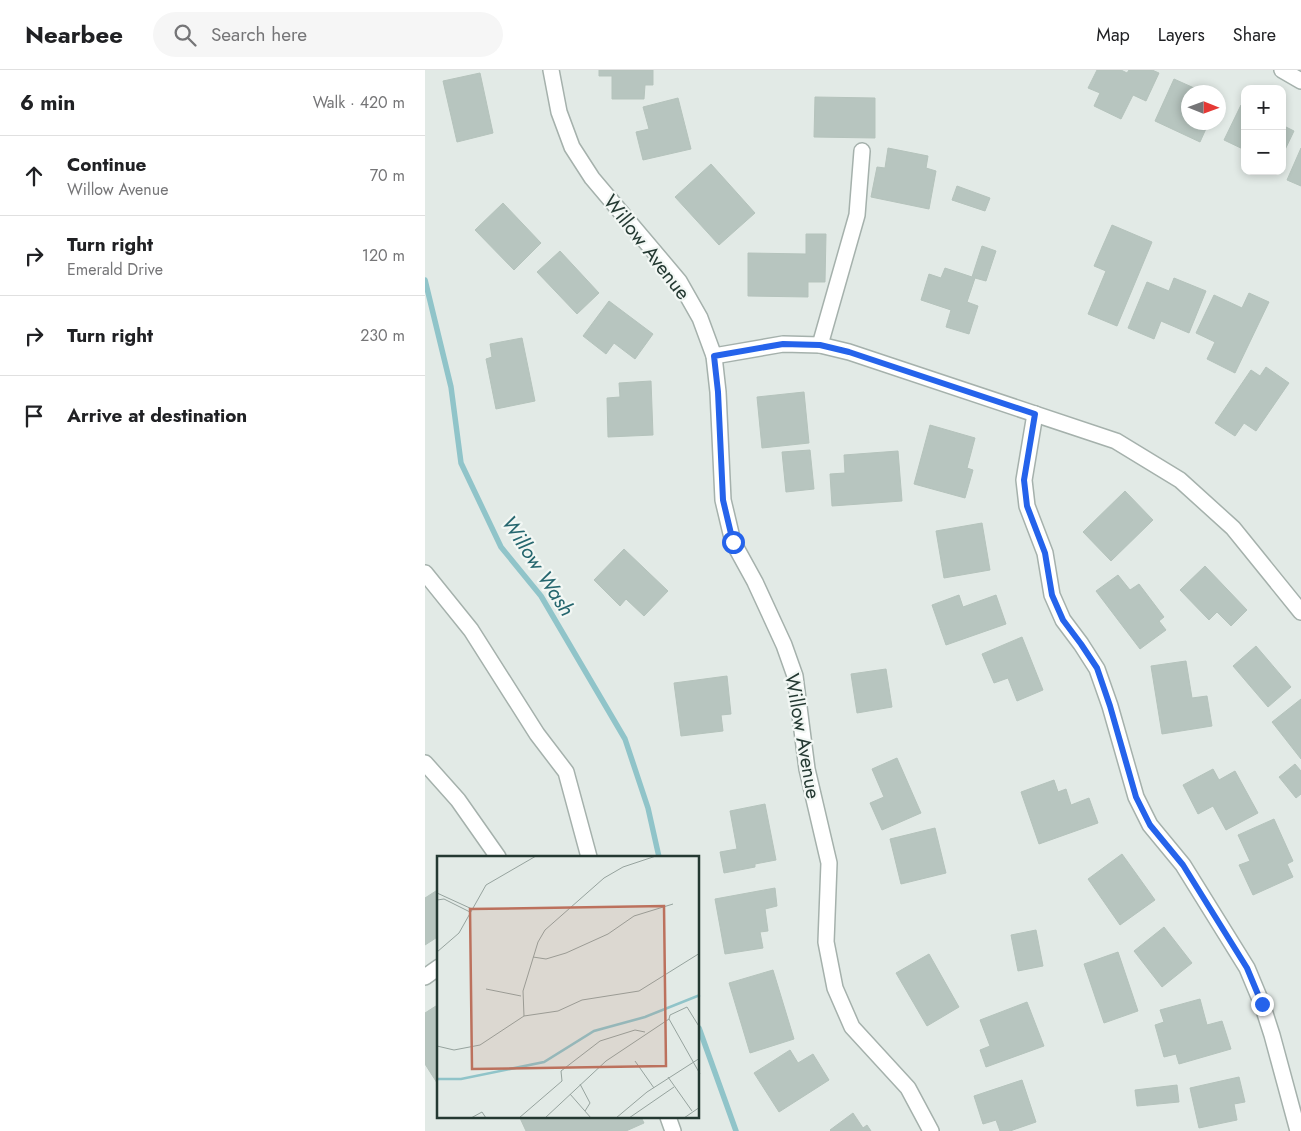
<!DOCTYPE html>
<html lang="en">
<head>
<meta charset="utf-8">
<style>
	body { margin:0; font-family:Jost,sans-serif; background:#f6f6f6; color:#202124 }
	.controls { position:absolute; right:15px; top:15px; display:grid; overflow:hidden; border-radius:10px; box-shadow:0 2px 8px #0003 }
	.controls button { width:45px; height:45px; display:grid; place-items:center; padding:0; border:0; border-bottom:1px solid #e0e0e0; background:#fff; color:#202124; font:25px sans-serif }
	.compass { position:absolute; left:756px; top:15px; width:45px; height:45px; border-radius:50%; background:#fff; box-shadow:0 2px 8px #0003; rotate:91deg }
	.stop { position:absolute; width:15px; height:15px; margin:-11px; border:4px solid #2563eb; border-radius:50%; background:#fff }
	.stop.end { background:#2563eb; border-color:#fff; box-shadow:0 1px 5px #0008 }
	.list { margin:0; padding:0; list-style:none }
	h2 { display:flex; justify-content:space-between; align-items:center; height:65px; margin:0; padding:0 20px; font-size:21px }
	h2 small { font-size:16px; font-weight:400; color:#757577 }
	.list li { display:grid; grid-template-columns:32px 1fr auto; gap:15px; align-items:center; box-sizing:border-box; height:80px; padding:0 20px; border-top:1px solid #e0e0e0 }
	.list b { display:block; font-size:19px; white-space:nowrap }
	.list p { margin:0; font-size:16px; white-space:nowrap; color:#757577 }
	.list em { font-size:16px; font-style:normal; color:#757577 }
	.icon { flex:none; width:28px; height:28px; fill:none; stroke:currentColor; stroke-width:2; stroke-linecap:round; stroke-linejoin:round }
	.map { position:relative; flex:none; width:876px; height:1061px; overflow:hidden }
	header { display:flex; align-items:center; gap:30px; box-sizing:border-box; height:70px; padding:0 25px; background:#fff; border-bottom:1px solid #e0e0e0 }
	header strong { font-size:24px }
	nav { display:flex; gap:28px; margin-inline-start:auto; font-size:18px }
	.search { width:350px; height:45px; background:#f6f6f6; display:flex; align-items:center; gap:12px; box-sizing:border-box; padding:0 18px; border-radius:28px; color:#757577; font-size:19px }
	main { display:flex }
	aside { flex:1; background:#fff }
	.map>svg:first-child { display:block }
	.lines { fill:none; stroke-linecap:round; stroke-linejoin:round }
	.stream { stroke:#90c4c9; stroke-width:5.5 }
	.building { fill:#b7c5bf; stroke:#b5c3bc }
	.minor-casing { stroke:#a5b1ac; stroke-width:18 }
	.minor { stroke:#fff; stroke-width:15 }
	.route { stroke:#2563eb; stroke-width:6 }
	.labels { text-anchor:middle; stroke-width:4.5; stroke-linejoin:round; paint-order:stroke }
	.street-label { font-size:20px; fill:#243932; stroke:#f2f7f4 }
	.water-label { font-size:21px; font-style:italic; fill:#25666e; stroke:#f2f7f4 }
	.inset-river { fill:none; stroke:#90c4c9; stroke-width:2.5 }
	.inset-road { fill:none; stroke:#96a39e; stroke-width:1 }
	.view { fill:#bc715d; fill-opacity:0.15; stroke:#bc715d; stroke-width:2.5 }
	.inset-edge { fill:none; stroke:#243932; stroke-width:2.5 }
</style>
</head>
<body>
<header>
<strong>Nearbee</strong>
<div class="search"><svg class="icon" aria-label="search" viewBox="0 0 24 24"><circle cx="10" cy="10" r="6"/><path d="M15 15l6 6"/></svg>Search here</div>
<nav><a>Map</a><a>Layers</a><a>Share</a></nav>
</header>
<main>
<aside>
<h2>6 min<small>Walk · 420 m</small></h2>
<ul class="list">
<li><svg class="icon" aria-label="ahead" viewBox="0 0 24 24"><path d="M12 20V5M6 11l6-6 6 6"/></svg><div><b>Continue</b><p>Willow Avenue</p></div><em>70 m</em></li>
<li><svg class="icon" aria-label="right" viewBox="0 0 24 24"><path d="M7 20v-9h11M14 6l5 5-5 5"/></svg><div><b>Turn right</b><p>Emerald Drive</p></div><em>120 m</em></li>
<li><svg class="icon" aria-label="right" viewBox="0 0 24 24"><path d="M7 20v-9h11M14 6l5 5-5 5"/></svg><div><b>Turn right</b></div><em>230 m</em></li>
<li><svg class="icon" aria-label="arrive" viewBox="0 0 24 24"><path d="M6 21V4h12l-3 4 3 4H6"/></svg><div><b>Arrive at destination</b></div></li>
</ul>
</aside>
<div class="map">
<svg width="876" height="1061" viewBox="0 0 876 1061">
	<rect width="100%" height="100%" fill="#e2eae6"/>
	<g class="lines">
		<!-- stream -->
		<g class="stream">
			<path d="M0,210L26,317L36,393L76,477L116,526L200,669L223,738L234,787"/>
			<path d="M274,958L311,1061"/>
		</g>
	</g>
	<!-- building -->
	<g class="building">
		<path d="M174,0H228V15H220L219,29H187V6H174Z"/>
		<path d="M672,0H696L702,3L704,0H727L734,3L721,31L708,25L696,49L669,36L675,23L663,18Z"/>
		<path d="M55,3L68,63L32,72L18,11Z"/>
		<path d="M749,9L778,22H764V52H784L775,72L730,51Z"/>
		<path d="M390,27L450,28V68L389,67Z"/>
		<path d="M253,28L266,79L218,90L211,62L224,59L218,37Z"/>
		<path d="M816,35L820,37V80L799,70Z"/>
		<path d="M857,55L869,61L857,86Z"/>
		<path d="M463,78L503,86L501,98L511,101L504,139L446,127L452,97L460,98Z"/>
		<path d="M876,78V116L862,110Z"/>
		<path d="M286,94L330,143L294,175L250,127Z"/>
		<path d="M532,116L565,128L560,141L527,130Z"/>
		<path d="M78,133L116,173L89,200L50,160Z"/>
		<path d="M687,155L727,172L692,256L663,244L681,201L669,196Z"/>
		<path d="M381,164H401L400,212H383V227L323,226V183L381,184Z"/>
		<path d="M557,176L571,181L561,211L550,208L542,232L553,236L544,264L521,257L526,240L496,230L504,204L516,208L520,198L547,207Z"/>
		<path d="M135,181L174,223L152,244L112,202Z"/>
		<path d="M749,208L781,221L764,263L736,251L729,269L703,258L722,212L744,221Z"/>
		<path d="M824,223L844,232L810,303L782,289L790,272L771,263L789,225L817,238Z"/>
		<path d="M184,231L228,264L210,289L189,273L181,284L158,266Z"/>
		<path d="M97,268L110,331L71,339L61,289L67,287L65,274Z"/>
		<path d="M841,297L864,313L831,361L819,353L810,366L790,353L826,300L835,306Z"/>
		<path d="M226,311L228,365L183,367L182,328L195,327L194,313Z"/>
		<path d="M379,322L384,373L337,378L332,327Z"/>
		<path d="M505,355L550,368L542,398L548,400L540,428L489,414Z"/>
		<path d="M385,380L389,419L361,422L357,382Z"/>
		<path d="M473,381L477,431L407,436L405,404L420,403L419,385Z"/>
		<path d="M700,421L728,450L686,491L658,462Z"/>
		<path d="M557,453L565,500L519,508L511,461Z"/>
		<path d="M199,479L243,521L219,546L201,529L195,536L169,510Z"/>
		<path d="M780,496L822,540L806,556L792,542L784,550L755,520Z"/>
		<path d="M693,505L705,520L714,514L739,547L734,551L741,560L715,579L671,521Z"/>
		<path d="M534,525L538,537L571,525L581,554L521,575L507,535Z"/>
		<path d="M597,567L618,620L592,631L583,608L569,613L557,584Z"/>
		<path d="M831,576L866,617L843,637L808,596Z"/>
		<path d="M761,591L767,628L782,626L787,656L737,664L726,596Z"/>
		<path d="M461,599L467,637L432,643L426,604Z"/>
		<path d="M302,606L306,644L296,645L298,661L256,666L249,613Z"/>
		<path d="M876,629V689L847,652Z"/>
		<path d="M472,688L496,743L457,760L445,733L459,727L447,699Z"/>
		<path d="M870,694L876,701V724L871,728L854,707Z"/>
		<path d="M788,699L794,710L810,701L833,743L801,760L788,736L773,744L758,715Z"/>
		<path d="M629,710L633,722L641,719L646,735L664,728L673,753L614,774L596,722Z"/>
		<path d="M340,734L351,790L330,794V797L299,803L295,782L312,779L305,741Z"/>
		<path d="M849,749L868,791L862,794L868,807L828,825L814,795L825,791L813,765Z"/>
		<path d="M510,758L521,803L476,814L465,769Z"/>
		<path d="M697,784L730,830L695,855L663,809Z"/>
		<path d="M350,818L352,836L340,839L343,861L335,862L338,878L300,884L290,829Z"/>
		<path d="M14,819V866L0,875V828Z"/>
		<path d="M739,857L767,893L737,917L709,881Z"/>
		<path d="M611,860L618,896L593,901L586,865Z"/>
		<path d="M693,882L713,941L679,953L659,894Z"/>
		<path d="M504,884L534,937L502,956L471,903Z"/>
		<path d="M348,900L369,969L325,983L304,913Z"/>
		<path d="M775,929L782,955L797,951L806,979L754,994L751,984L739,987L730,955L739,952L735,940Z"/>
		<path d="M602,932L619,976L561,997L555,980L565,976L555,950Z"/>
		<path d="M14,934V1016L0,994V943Z"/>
		<path d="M365,980L373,993L388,984L404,1010L354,1042L329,1003Z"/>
		<path d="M814,1007L820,1032L809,1034L812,1050L774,1058L765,1018Z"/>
		<path d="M597,1010L611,1052L585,1061H575L571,1050L558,1054L549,1026Z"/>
		<path d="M752,1015L754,1032L712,1036L710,1020Z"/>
		<path d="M428,1043L438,1058L442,1055L446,1061H406L405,1060Z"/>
		<path d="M97,1047H216L219,1053L201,1061H101L95,1048Z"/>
	</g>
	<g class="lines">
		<!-- minor casing -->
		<g class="minor-casing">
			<g id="minor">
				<path d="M126,0L134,42L147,77L167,108L254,211L275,248L289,286L293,322L298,430L308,472L330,512L359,575L370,606L382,699L404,793L401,872L410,918L427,957L483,1018L506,1061"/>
				<path d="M857,0L876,11"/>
				<path d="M395,275L432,145L437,81"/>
				<path d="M289,286L358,274L395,275L424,282L691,371L755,410L808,458L876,542"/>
				<path d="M610,344L599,410L602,436L620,483L627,525L638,550L656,574L672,599L685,636L711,727L725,755L758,795L822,898L837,934L847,965L873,1061"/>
				<path d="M0,503L46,560L112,664L141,702L164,787"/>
				<path d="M0,693L33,730L73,787"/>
				<path d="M0,907L14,897"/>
				<path d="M243,1047L248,1061"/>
			</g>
		</g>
		<!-- minor -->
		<use href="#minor" class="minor"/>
	</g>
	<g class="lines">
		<!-- route -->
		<path class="route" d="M308,472L298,430L293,322L289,286L358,274L395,275L424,282L610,344L599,410L602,436L620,483L627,525L638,550L656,574L672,598L685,636L711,727L725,755L758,795L822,898L837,934"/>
	</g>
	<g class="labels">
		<!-- street labels -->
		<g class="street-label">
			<text transform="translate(222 177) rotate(52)" y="7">Willow Avenue</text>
			<text transform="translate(378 666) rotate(80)" y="7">Willow Avenue</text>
		</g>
		<!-- water labels -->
		<g class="water-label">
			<text transform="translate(113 496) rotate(57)" y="7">Willow Wash</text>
		</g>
	</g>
	<!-- overview -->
	<g transform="translate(12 786)">
		<rect width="262" height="262" fill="#e2eae6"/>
		<path class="inset-river" d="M0,223H24L107,206L157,175L208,161L263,139"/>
		<path class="inset-road" d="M0,37L35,53M0,44L7,43L33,56M0,96L22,77L49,29L99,0M96,101L109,103L129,97L171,78L197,60L236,48M49,133L84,140M87,160L86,135L101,86L108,74L167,22L186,11L219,0M232,163L263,218M232,163L233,159L250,151L263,172M0,190L17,194L43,189L87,160L121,155L145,144L202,135L263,97M198,205L217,232M231,221L255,255M143,228L153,247L148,255M133,238L154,262M34,262L45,256L49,262M82,262L125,225L124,215L163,185L198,174L208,176M108,262L169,205L232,163M179,262L210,236L263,202M192,262L237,231M247,262L263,251"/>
		<path class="view" d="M227,50L229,210L35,213L33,53Z"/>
		<rect width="262" height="262" class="inset-edge"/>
	</g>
</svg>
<div class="controls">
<button>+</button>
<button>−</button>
</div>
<svg class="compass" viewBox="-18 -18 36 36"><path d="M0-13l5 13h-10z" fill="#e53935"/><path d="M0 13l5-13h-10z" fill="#757577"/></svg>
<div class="stop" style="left:308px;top:472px"></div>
<div class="stop end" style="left:837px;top:934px"></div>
</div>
</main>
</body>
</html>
